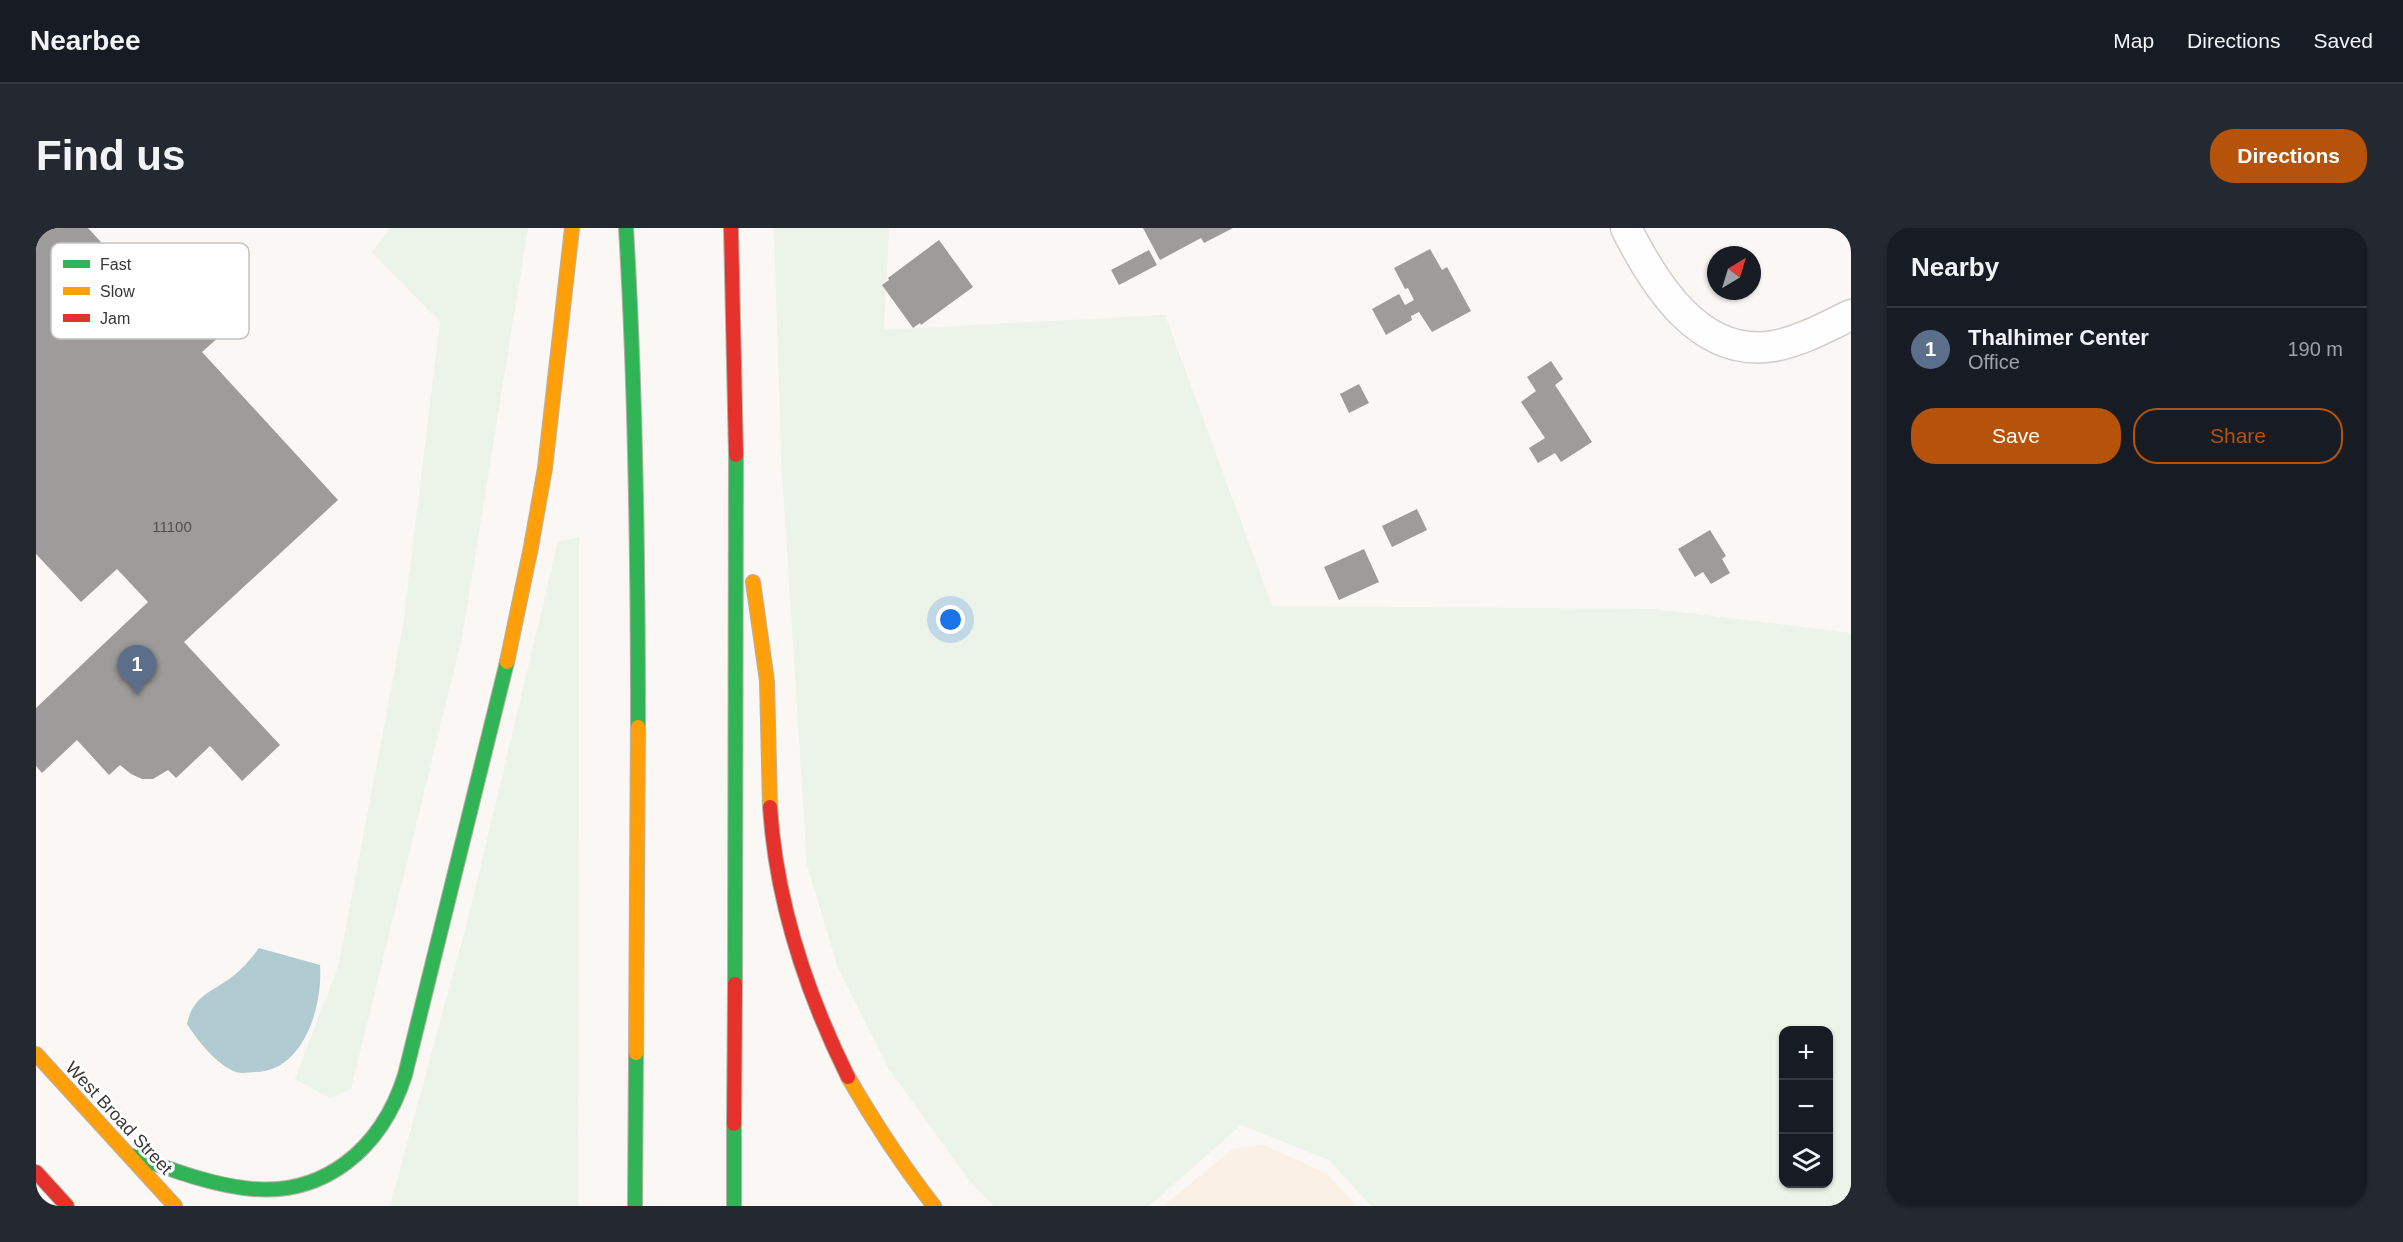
<!DOCTYPE html>
<html lang="en">
<head>
<meta charset="utf-8">
<style>
	body { margin:0; font-family:Helvetica,sans-serif; background:#242831; color:#f1f3f6 }
	.controls { position:absolute; right:18px; bottom:18px; display:grid; overflow:hidden; border-radius:12px; box-shadow:0 2px 4px #0004 }
	.controls button { width:54px; height:54px; display:grid; place-items:center; padding:0; border:0; border-bottom:2px solid #363941; background:#171b24; color:#f1f3f6; font:30px sans-serif }
	.compass { position:absolute; left:1671px; top:18px; width:54px; height:54px; border-radius:50%; background:#171b24; box-shadow:0 2px 4px #0004; rotate:38deg }
	.you { position:absolute; left:915px; top:392px; width:21px; height:21px; margin:-15px; border:4px solid #fff; border-radius:50%; background:#1a73e8; box-shadow:0 0 0 9px #1a73e833 }
	.badge { display:grid; place-items:center; width:39px; height:39px; border-radius:50%; background:#b45309; color:#fff; font-size:20px; font-weight:700 }
	.pin { position:absolute; translate:-50% -50px; filter:drop-shadow(0 2px 3px #0008) }
	.pin::after { content:''; position:absolute; top:32px; width:21px; height:18px; background:inherit; clip-path:polygon(0 0,100% 0,50% 100%) }
	.list { margin:0; padding:0; list-style:none }
	h2 { display:flex; justify-content:space-between; align-items:center; height:78px; margin:0; padding:0 24px; font-size:26px }
	h2 small { font-size:20px; font-weight:400; color:#9ea1a6 }
	.list li { display:grid; grid-template-columns:39px 1fr auto; gap:18px; align-items:center; box-sizing:border-box; height:84px; padding:0 24px; border-top:2px solid #363941 }
	.list b { display:block; font-size:22px; white-space:nowrap }
	.list p { margin:0; font-size:20px; white-space:nowrap; color:#9ea1a6 }
	.list em { font-size:20px; font-style:normal; color:#9ea1a6 }
	.actions { display:flex; gap:12px; padding:18px 24px }
	.actions a { flex:1; padding:14px 0; border:2px solid #b45309; border-radius:24px; text-align:center; font-size:21px; color:#b45309 }
	.actions .main { background:#b45309; color:#fff }
	.icon { flex:none; width:33px; height:33px; fill:none; stroke:currentColor; stroke-width:2; stroke-linecap:round; stroke-linejoin:round }
	.map { position:relative; flex:none; width:1815px; height:978px; overflow:hidden; border-radius:24px }
	header { display:flex; align-items:center; gap:36px; box-sizing:border-box; height:84px; padding:0 30px; background:#171b24; border-bottom:2px solid #363941 }
	header strong { font-size:28px }
	nav { display:flex; gap:33px; margin-inline-start:auto; font-size:21px }
	.intro { display:flex; align-items:center; justify-content:space-between; box-sizing:border-box; height:144px; padding:0 36px }
	h1 { margin:0; font-size:42px }
	.button { padding:15px 27px; border-radius:24px; background:#b45309; color:#fff; font-size:21px; font-weight:700 }
	main { display:flex; gap:36px; padding:0 36px }
	aside { flex:1; background:#171b24; border-radius:24px; box-shadow:0 2px 4px #0004 }
	.map>svg:first-child { display:block }
	.commercial { fill:#fbf0e6 }
	.green { fill:#ecf3e8; fill-rule:evenodd }
	.water { fill:#b0cbd1 }
	.building { fill:#9e9c9b }
	.lines { fill:none; stroke-linecap:round; stroke-linejoin:round }
	.street-casing { stroke:#d0cdcc; stroke-width:33 }
	.fast-casing { stroke:#b8b1a8; stroke-width:16 }
	.slow-casing { stroke:#b8b1a8; stroke-width:16 }
	.jam-casing { stroke:#b8b1a8; stroke-width:16 }
	.street { stroke:#fefefe; stroke-width:30 }
	.fast { stroke:#30b455; stroke-width:14 }
	.slow { stroke:#ff9f0a; stroke-width:14 }
	.jam { stroke:#e5322d; stroke-width:14 }
	.labels { text-anchor:middle; stroke-width:6; stroke-linejoin:round; paint-order:stroke }
	.number-label { font-size:15px; fill:#52504f }
	.street-label { font-size:18px; fill:#383736; stroke:#fff }
	.key { fill:#fff; stroke:#c3c3c3; stroke-width:1.5 }
	.key-label { font-size:16px; fill:#383736 }
</style>
</head>
<body>
<header>
<strong>Nearbee</strong>
<nav><a>Map</a><a>Directions</a><a>Saved</a></nav>
</header>
<div class="intro"><h1>Find us</h1><a class="button">Directions</a></div>
<main>
<div class="map">
<svg width="1815" height="978" viewBox="0 0 1815 978">
	<rect width="100%" height="100%" fill="#faf7f5"/>
	<!-- commercial -->
	<path class="commercial" d="M1227,917L1290,945L1321,978H1127L1197,921Z"/>
	<!-- green -->
	<g class="green">
		<path d="M354,0H492L426,410L315,861L294,870L259,851L303,736L367,398L404,94L336,24Z"/>
		<path d="M738,0H853L848,102L1129,87L1236,378L1618,381L1815,405V978H1335L1293,932L1205,897L1113,978H958L936,956L853,841L802,740L771,637L745,228ZM1748,802H1792V956H1748Z"/>
		<path d="M543,309L542,978H354L433,687L522,314Z"/>
	</g>
	<!-- water -->
	<path class="water" d="M223,720L284,737C287,777 268,844 219,844C214,844 205,846 200,844C182,838 161,812 151,796C157,768 174,765 196,749C206,741 215,731 223,720Z"/>
	<!-- building -->
	<g class="building">
		<path d="M0,0H52L144,100L162,83L184,108L166,124L302,272L148,414L244,517L206,553L174,518L140,550L132,542L117,551H106L95,546L84,537L73,547L41,512L6,545L0,538V480L112,374L81,341L45,374L0,326Z"/>
		<path d="M1107,0H1197L1168,15L1165,10L1124,32Z"/>
		<path d="M903,12L937,59L885,97L884,95L877,100L846,57L853,52L852,50Z"/>
		<path d="M1394,21L1406,42L1411,39L1435,83L1396,104L1383,84L1375,88L1376,92L1350,107L1336,81L1363,66L1369,77L1378,72L1372,60L1369,61L1358,40Z"/>
		<path d="M1113,22L1121,37L1083,57L1075,42Z"/>
		<path d="M1515,133L1527,151L1519,157L1556,214L1525,234L1519,225L1502,235L1493,220L1509,210L1485,174L1500,163L1491,149Z"/>
		<path d="M1323,156L1333,175L1313,185L1304,166Z"/>
		<path d="M1381,281L1391,302L1356,319L1346,298Z"/>
		<path d="M1674,302L1690,328L1686,331L1694,345L1675,356L1667,344L1659,349L1642,321Z"/>
		<path d="M1328,321L1343,354L1303,372L1288,339Z"/>
	</g>
	<g class="lines">
		<!-- street casing -->
		<g class="street-casing">
			<path id="street" d="M1590,0C1618,56 1664,131 1738,118C1765,113 1790,99 1815,87"/>
		</g>
		<!-- fast casing -->
		<g class="fast-casing">
			<g id="fast">
				<path d="M590,0C600,166 602,333 602,499"/>
				<path d="M699,756L700,227"/>
				<path d="M93,927C130,939 168,955 208,960C288,971 346,920 369,847L471,434"/>
				<path d="M599,978L600,825"/>
				<path d="M698,978V896"/>
			</g>
		</g>
		<!-- slow casing -->
		<g class="slow-casing">
			<g id="slow">
				<path d="M717,354L731,453L734,579"/>
				<path d="M471,434L495,319L509,240L536,0"/>
				<path d="M600,825L602,499"/>
				<path d="M0,826L139,978"/>
				<path d="M812,849C838,894 866,937 898,978"/>
			</g>
		</g>
		<!-- jam casing -->
		<g class="jam-casing">
			<g id="jam">
				<path d="M695,0L700,227"/>
				<path d="M734,579C740,673 770,764 812,849"/>
				<path d="M698,896L699,756"/>
				<path d="M0,944L31,978"/>
			</g>
		</g>
		<!-- street -->
		<use href="#street" class="street"/>
		<!-- fast -->
		<use href="#fast" class="fast"/>
		<!-- slow -->
		<use href="#slow" class="slow"/>
		<!-- jam -->
		<use href="#jam" class="jam"/>
	</g>
	<g class="labels">
		<!-- number labels -->
		<g class="number-label">
			<text x="136" y="304">11100</text>
		</g>
		<!-- street labels -->
		<g class="street-label">
			<text transform="translate(83 890) rotate(47)" y="6">West Broad Street</text>
		</g>
	</g>
	<!-- legend -->
	<rect x="15" y="15" width="198" height="96" rx="9" class="key"/>
	<rect x="27" y="32" width="27" height="8" fill="#30b455"/>
	<rect x="27" y="59" width="27" height="8" fill="#ff9f0a"/>
	<rect x="27" y="86" width="27" height="8" fill="#e5322d"/>
	<g class="key-label">
		<text x="64" y="42">Fast</text>
		<text x="64" y="69">Slow</text>
		<text x="64" y="96">Jam</text>
	</g>
</svg>
<div class="controls">
<button>+</button>
<button>−</button>
<button><svg class="icon" aria-label="layers" viewBox="0 0 24 24"><path d="M12 4l9 5-9 5-9-5zM3 14l9 5 9-5"/></svg></button>
</div>
<svg class="compass" viewBox="-18 -18 36 36"><path d="M0-13l5 13h-10z" fill="#e53935"/><path d="M0 13l5-13h-10z" fill="#9ea1a6"/></svg>
<div class="you"></div>
<div class="pin badge" style="left:101px;top:467px;background:#5c6f8a">1</div>
</div>
<aside>
<h2>Nearby<small></small></h2>
<ul class="list">
<li><span class="badge" style="background:#5c6f8a">1</span><div><b>Thalhimer Center</b><p>Office</p></div><em>190 m</em></li>
</ul>
<div class="actions"><a class="main">Save</a><a>Share</a></div>
</aside>
</main>
</body>
</html>
